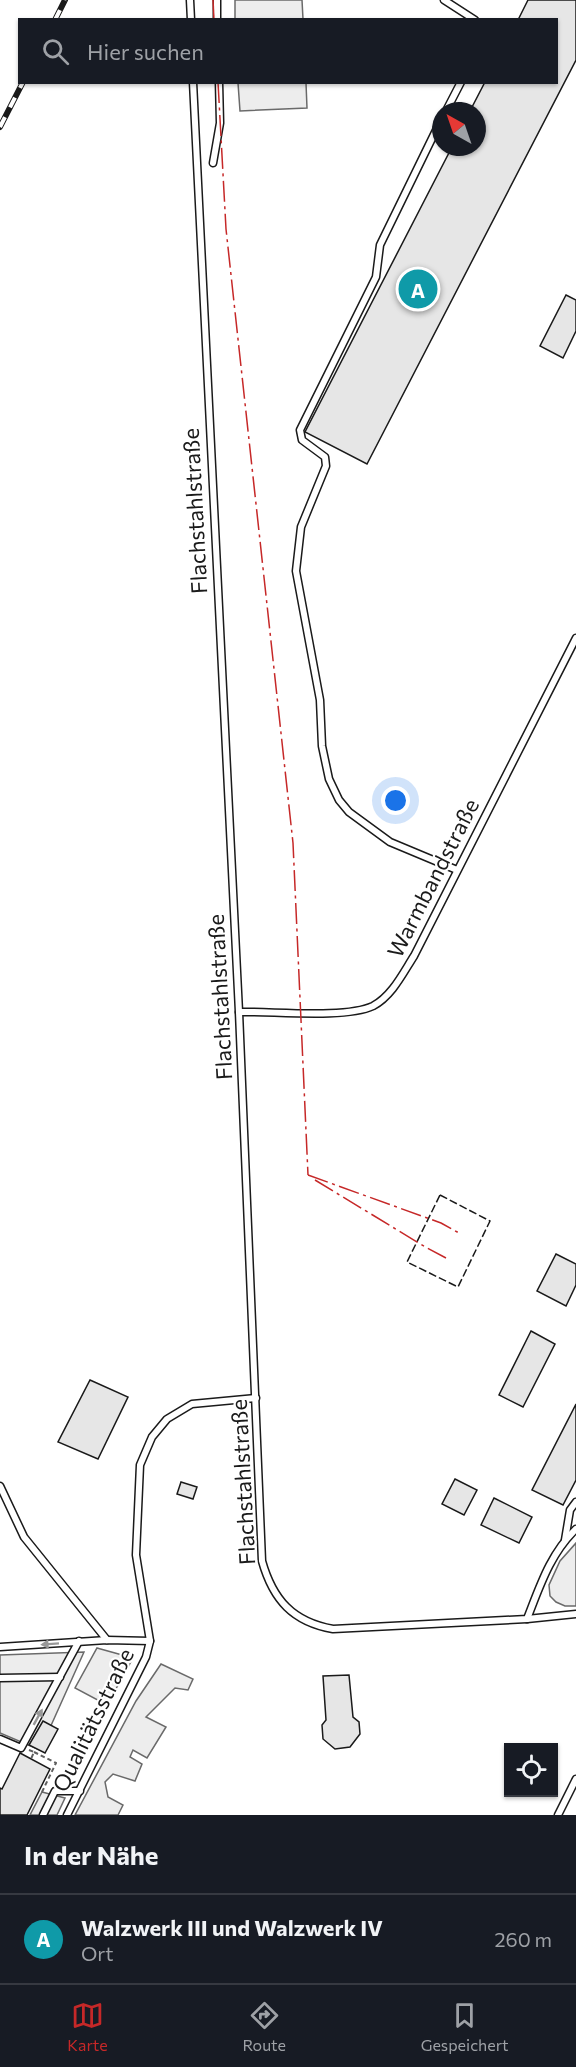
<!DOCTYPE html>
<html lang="de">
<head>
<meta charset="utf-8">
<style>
	body { margin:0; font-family:Commissioner,sans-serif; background:#20242c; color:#f1f3f6 }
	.controls { position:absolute; right:18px; bottom:18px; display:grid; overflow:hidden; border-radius:0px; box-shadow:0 2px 4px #0004 }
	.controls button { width:54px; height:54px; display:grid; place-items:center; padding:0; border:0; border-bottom:2px solid #363941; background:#171b24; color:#f1f3f6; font:30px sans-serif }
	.compass { position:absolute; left:432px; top:102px; width:54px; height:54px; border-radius:50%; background:#171b24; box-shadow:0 2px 4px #0004; rotate:320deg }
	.you { position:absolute; left:396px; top:801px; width:21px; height:21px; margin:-15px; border:4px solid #fff; border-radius:50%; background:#1a73e8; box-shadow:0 0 0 9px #1a73e833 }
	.badge { display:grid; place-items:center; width:39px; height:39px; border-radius:50%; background:#c62828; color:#fff; font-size:20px; font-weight:700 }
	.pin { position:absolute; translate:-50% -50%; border:3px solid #fff; box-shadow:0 2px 6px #0006 }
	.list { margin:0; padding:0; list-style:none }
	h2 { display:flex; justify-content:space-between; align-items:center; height:78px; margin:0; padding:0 24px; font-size:26px }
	h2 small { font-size:20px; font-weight:400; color:#9ea1a6 }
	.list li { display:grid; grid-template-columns:39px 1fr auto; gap:18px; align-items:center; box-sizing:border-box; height:90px; padding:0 24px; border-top:2px solid #363941 }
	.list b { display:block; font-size:22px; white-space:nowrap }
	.list p { margin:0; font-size:20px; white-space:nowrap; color:#9ea1a6 }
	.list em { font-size:20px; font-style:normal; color:#9ea1a6 }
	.icon { flex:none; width:33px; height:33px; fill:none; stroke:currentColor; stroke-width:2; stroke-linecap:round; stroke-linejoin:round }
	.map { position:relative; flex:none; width:576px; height:1815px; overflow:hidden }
	.search { position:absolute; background:#171b24; box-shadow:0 2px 4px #0004; left:18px; right:18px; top:18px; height:66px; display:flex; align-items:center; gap:15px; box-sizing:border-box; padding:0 21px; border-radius:0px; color:#9ea1a6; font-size:22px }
	.sheet { height:168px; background:#171b24 }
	nav { display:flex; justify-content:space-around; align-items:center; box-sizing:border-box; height:84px; border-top:2px solid #363941; background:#171b24; font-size:16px; color:#9ea1a6 }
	nav a { display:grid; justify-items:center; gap:3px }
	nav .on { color:#c62828 }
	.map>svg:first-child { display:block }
	.built { fill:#ededed; stroke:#6a6a6a; stroke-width:1.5 }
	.building { fill:#e6e6e6; stroke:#1a1a1a; stroke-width:1.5 }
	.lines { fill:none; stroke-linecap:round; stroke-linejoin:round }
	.service-casing { stroke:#1a1a1a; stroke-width:9 }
	.path { stroke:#5f5f5f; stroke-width:2; stroke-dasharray:4.5 3; stroke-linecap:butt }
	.service { stroke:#fff; stroke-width:6 }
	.rail-casing { stroke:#1a1a1a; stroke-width:6 }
	.rail { stroke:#fff; stroke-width:4; stroke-dasharray:11; stroke-linecap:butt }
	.fence { stroke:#1a1a1a; stroke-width:1.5; stroke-dasharray:8 3; stroke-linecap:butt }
	.power { stroke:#c62828; stroke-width:1.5; stroke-dasharray:21 4.5 3 4.5; stroke-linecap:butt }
	.oneway { fill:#989898 }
	.labels { text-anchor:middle; stroke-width:4.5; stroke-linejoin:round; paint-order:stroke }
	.street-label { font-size:22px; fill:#1a1a1a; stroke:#fff }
</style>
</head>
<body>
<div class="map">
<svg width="576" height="1815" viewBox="0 0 576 1815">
	<rect width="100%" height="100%" fill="#fff"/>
	<!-- built -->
	<g class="built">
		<path d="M235,0H302L303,19H235Z"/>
		<path d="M238,83H306L307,108L240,111Z"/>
		<path d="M576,1543V1606H565L556,1602L550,1596L549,1585L560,1561Z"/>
		<path d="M97,1648L133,1658L107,1705L75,1688Z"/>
		<path d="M84,1652L40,1750L0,1733V1655Z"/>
		<path d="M161,1664L193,1679L188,1690L175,1688L146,1717L166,1727L147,1758L133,1750L130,1757L142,1764L135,1781L113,1774L105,1782L108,1797L123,1805L118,1815H75L136,1701Z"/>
		<path d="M42,1792L65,1798L57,1815H30Z"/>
	</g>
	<!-- building -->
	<g class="building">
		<path d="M528,0H576V60L367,464L305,432L452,147H477V111H470L485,82H556V20H518Z"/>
		<path d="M566,295L576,300V331L563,358L540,346Z"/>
		<path d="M556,1254L576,1264V1285L566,1306L537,1291Z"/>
		<path d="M531,1331L555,1344L523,1407L499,1395Z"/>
		<path d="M90,1380L128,1397L98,1459L58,1442Z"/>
		<path d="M576,1404V1480L563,1505L532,1490Z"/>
		<path d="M455,1479L477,1490L464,1515L442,1504Z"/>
		<path d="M181,1482L197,1487L193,1499L177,1494Z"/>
		<path d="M494,1498L532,1517L519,1543L481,1525Z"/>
		<path d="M349,1675L353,1717L359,1722L360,1734L350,1747L335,1749L323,1739L322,1725L326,1720L323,1676Z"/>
		<path d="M43,1721L58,1729L45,1753L29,1745Z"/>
		<path d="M20,1753L50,1769L27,1815H0V1788L2,1789Z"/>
	</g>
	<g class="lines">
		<!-- service casing -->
		<g class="service-casing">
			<g id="service">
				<path d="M190,0L191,20"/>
				<path d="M217,0V20"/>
				<path d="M444,0L475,20"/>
				<path d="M193,82L239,1012L262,1561C273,1600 293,1622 333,1629L527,1619L576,1614"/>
				<path d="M446,111L461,82"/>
				<path d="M441,120L380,245L376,277L300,430L302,440L325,457L326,466L301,527L296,571L320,700L322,746L329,779L339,800L349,812L390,842L457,870"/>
				<path d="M213,163L220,123L219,82"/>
				<path d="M239,1012C272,1011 345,1019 373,1006C392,996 403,973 414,956L576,638"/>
				<path d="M0,1486L24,1537L107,1640"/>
				<path d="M565,1540L570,1510L576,1502"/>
				<path d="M527,1619C540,1586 550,1554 576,1529"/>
				<path d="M0,1647L107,1640L150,1641"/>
				<path d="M0,1678L60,1677"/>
				<path d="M0,1739L21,1748L79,1641"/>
				<path d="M43,1815L55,1791H80"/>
				<path d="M67,1815L146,1657L150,1641L136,1555L140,1465L152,1437L167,1419L192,1404L256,1398"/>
				<path d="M558,1815L576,1779"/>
			</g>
		</g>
		<!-- path -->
		<g class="path">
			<path d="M29,1750L34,1752L31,1759"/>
			<path d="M34,1752L56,1763L42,1792"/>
		</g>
		<!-- service -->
		<use href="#service" class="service"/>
		<!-- rail casing -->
		<g class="rail-casing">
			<g id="rail">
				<path d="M55,20L65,0"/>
				<path d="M0,127L23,82"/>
			</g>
		</g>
		<!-- rail -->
		<use href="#rail" class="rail"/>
		<!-- fence -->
		<path class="fence" d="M440,1195L490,1221L458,1287L407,1262Z"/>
		<!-- power -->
		<g class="power">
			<path d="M213,0L214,20"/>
			<path d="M218,82L226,229L293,843L308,1175"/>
			<path d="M308,1175L441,1223L459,1233"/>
			<path d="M315,1180L427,1248L446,1258"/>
		</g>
	</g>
	<!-- one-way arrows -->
	<defs><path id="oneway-solid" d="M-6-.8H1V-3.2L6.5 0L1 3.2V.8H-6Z" transform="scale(1.5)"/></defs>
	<g class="oneway">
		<use href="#oneway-solid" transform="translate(50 1644) rotate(176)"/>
		<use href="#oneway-solid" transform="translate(38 1717) rotate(-61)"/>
	</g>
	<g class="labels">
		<!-- street labels -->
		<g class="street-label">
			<text transform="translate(195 511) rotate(-93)" y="8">Flachstahlstraße</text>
			<text transform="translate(433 878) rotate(-63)" y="8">Warmbandstraße</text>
			<text transform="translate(220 997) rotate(-93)" y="8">Flachstahlstraße</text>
			<text transform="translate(243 1482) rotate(-93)" y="8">Flachstahlstraße</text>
			<text transform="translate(93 1720) rotate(-64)" y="8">Qualitätsstraße</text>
		</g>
	</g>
</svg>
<div class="controls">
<button><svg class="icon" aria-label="locate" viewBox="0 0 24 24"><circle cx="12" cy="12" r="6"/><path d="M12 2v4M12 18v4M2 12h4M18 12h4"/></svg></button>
</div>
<svg class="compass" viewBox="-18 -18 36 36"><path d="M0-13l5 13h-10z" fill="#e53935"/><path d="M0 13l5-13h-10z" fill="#9ea1a6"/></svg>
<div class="you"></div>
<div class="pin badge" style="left:418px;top:289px;background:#0f9aa8">A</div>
<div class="search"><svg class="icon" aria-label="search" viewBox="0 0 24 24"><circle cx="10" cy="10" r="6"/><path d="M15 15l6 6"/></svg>Hier suchen</div>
</div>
<section class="sheet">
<h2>In der Nähe<small></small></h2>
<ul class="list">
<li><span class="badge" style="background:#0f9aa8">A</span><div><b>Walzwerk III und Walzwerk IV</b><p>Ort</p></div><em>260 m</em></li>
</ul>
</section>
<nav>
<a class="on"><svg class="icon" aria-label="map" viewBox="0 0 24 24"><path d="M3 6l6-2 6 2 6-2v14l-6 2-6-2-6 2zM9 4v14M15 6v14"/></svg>Karte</a>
<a><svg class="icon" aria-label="directions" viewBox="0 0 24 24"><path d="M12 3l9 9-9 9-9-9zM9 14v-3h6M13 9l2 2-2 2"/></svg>Route</a>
<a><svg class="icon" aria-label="saved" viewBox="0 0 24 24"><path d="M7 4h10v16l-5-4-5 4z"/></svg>Gespeichert</a>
</nav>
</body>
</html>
